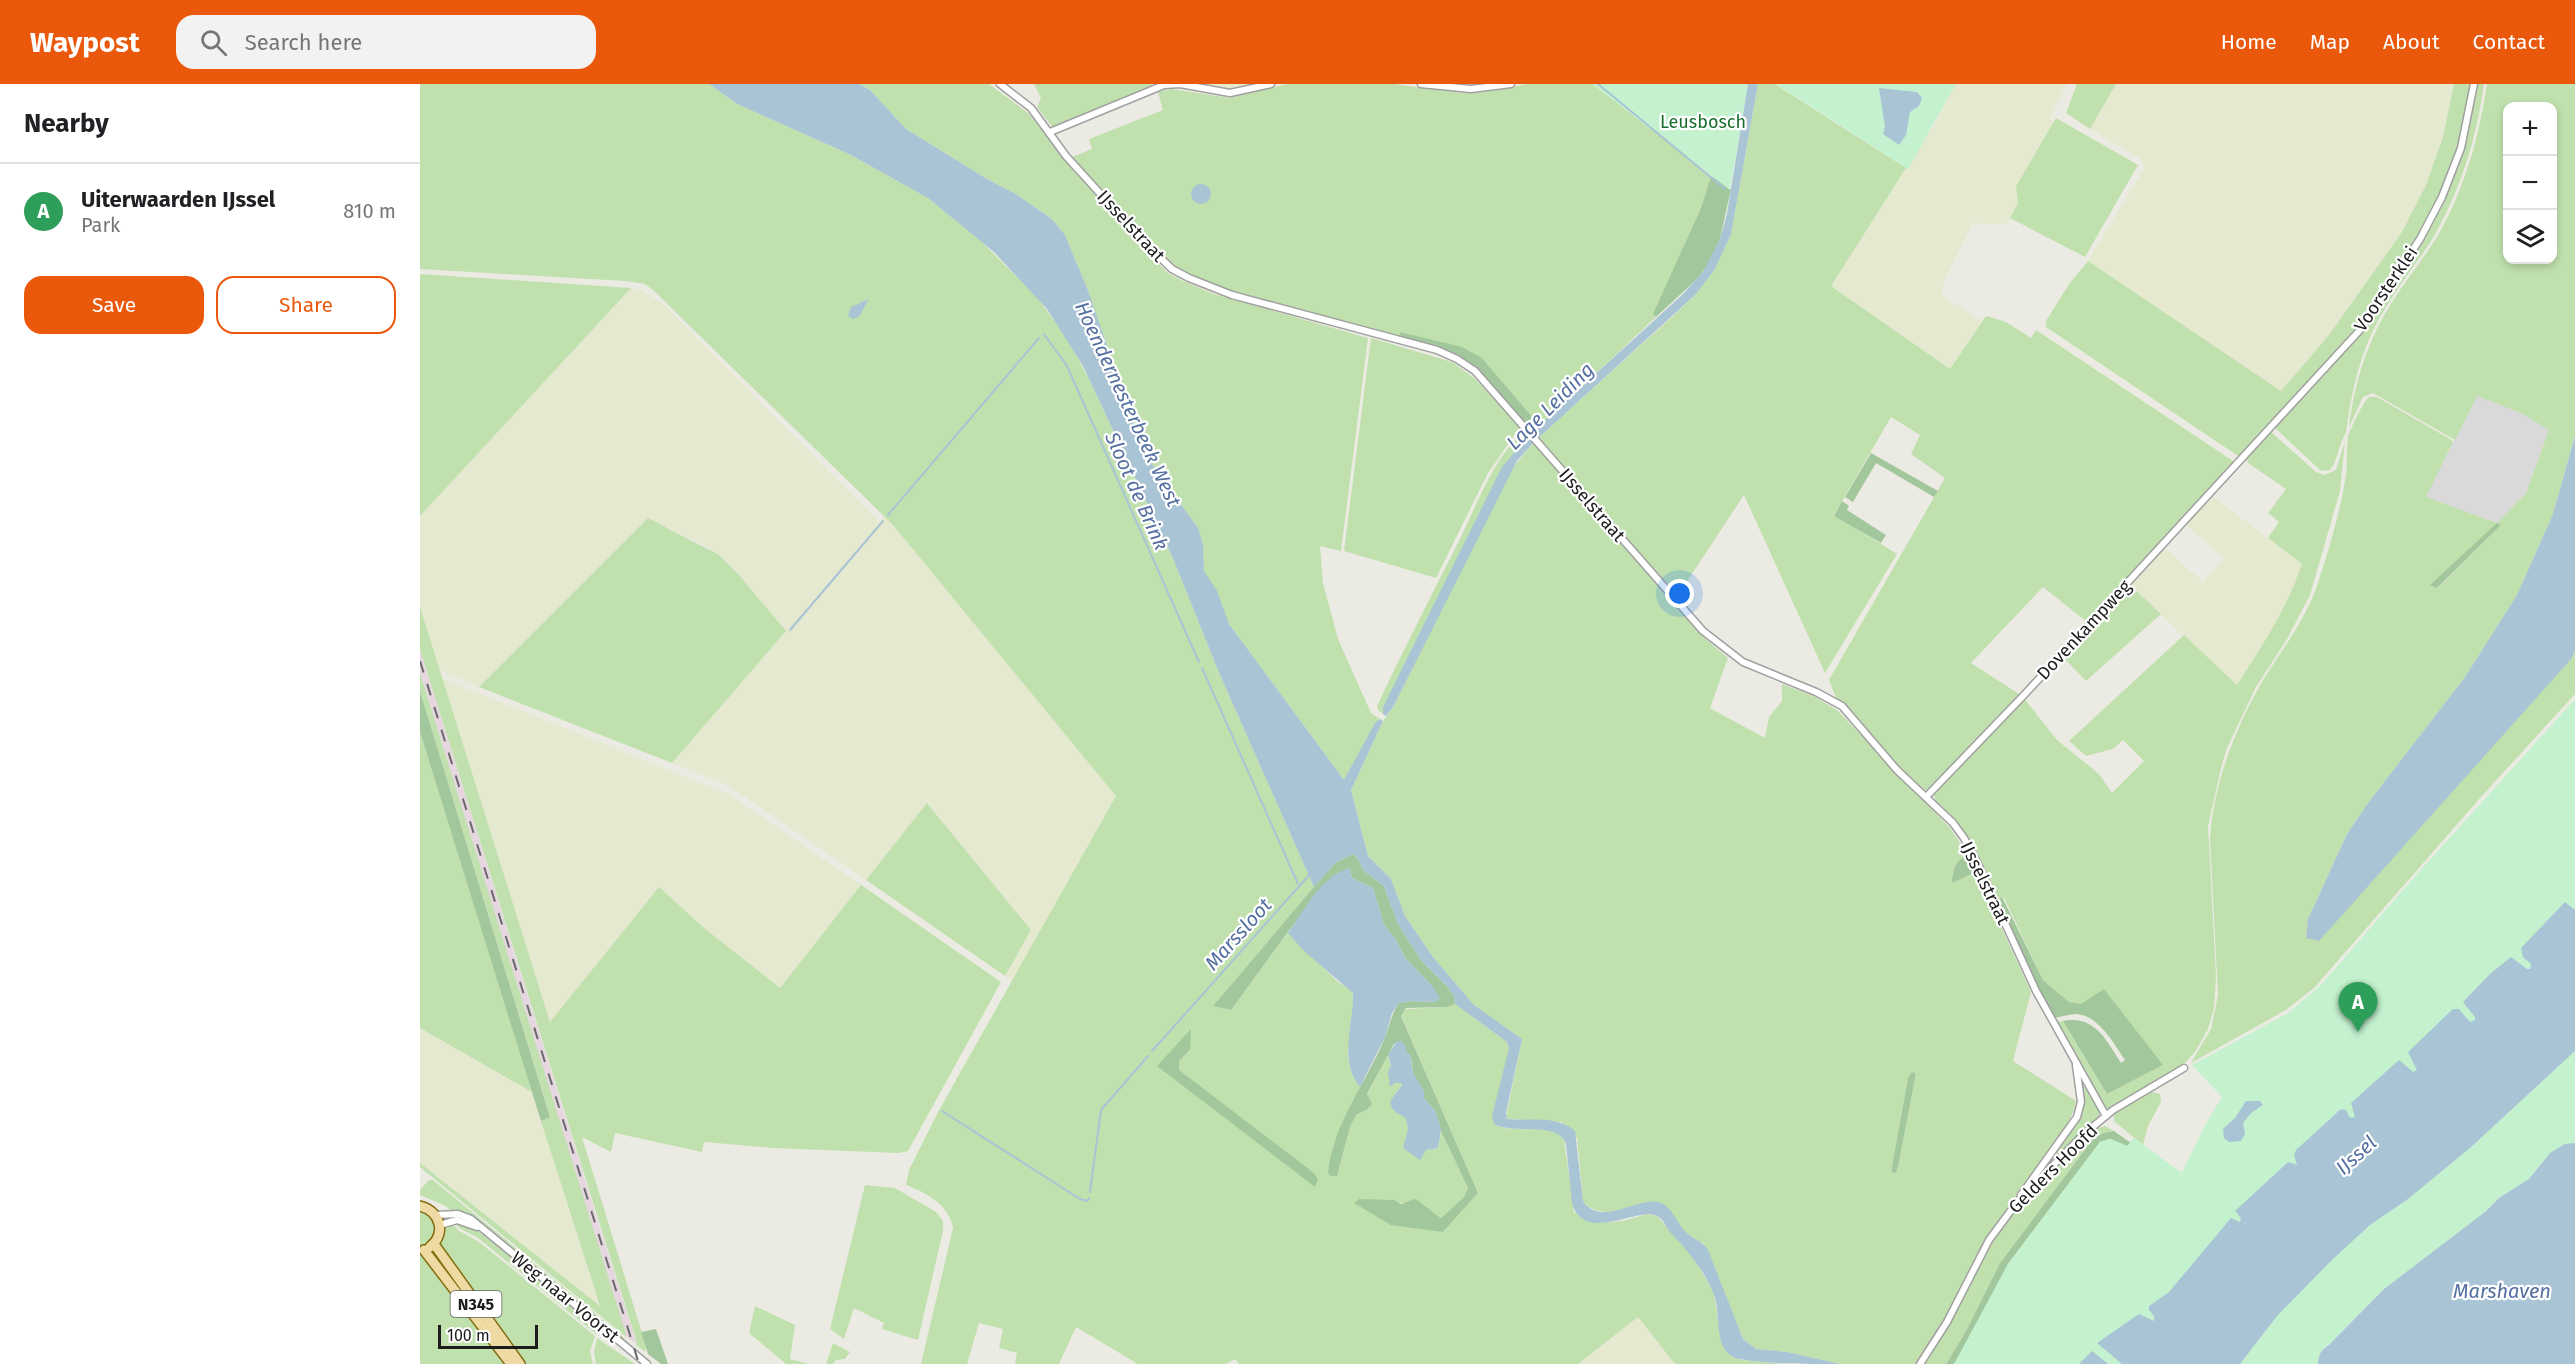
<!DOCTYPE html>
<html lang="en">
<head>
<meta charset="utf-8">
<style>
	body { margin:0; font-family:"Fira Sans",sans-serif; background:#f2f2f2; color:#202124 }
	.controls { position:absolute; right:18px; top:18px; display:grid; overflow:hidden; border-radius:12px; box-shadow:0 3px 9px #0003 }
	.controls button { width:54px; height:54px; display:grid; place-items:center; padding:0; border:0; border-bottom:2px solid #e0e0e0; background:#fff; color:#202124; font:30px sans-serif }
	.scale { position:absolute; left:18px; bottom:15px; width:100px; box-sizing:border-box; padding-left:6px; border:3px solid #1c1c1c; border-top:0; font-size:16px; line-height:21px; white-space:nowrap; color:#1c1c1c; -webkit-text-stroke:4px #fff; paint-order:stroke }
	.you { position:absolute; left:1260px; top:510px; width:21px; height:21px; margin:-15px; border:4px solid #fff; border-radius:50%; background:#1a73e8; box-shadow:0 0 0 9px #1a73e833 }
	.badge { display:grid; place-items:center; width:39px; height:39px; border-radius:50%; background:#ea580c; color:#fff; font-size:20px; font-weight:700 }
	.pin { position:absolute; translate:-50% -50px; filter:drop-shadow(0 2px 3px #0008) }
	.pin::after { content:''; position:absolute; top:32px; width:21px; height:18px; background:inherit; clip-path:polygon(0 0,100% 0,50% 100%) }
	.list { margin:0; padding:0; list-style:none }
	h2 { display:flex; justify-content:space-between; align-items:center; height:78px; margin:0; padding:0 24px; font-size:26px }
	h2 small { font-size:20px; font-weight:400; color:#757577 }
	.list li { display:grid; grid-template-columns:39px 1fr auto; gap:18px; align-items:center; box-sizing:border-box; height:96px; padding:0 24px; border-top:2px solid #e0e0e0 }
	.list b { display:block; font-size:22px; white-space:nowrap }
	.list p { margin:0; font-size:20px; white-space:nowrap; color:#757577 }
	.list em { font-size:20px; font-style:normal; color:#757577 }
	.actions { display:flex; gap:12px; padding:18px 24px }
	.actions a { flex:1; padding:14px 0; border:2px solid #ea580c; border-radius:18px; text-align:center; font-size:21px; color:#ea580c }
	.actions .main { background:#ea580c; color:#fff }
	.icon { flex:none; width:33px; height:33px; fill:none; stroke:currentColor; stroke-width:2; stroke-linecap:round; stroke-linejoin:round }
	.map { position:relative; flex:none; width:2155px; height:1280px; overflow:hidden }
	header { display:flex; align-items:center; gap:36px; box-sizing:border-box; height:84px; padding:0 30px; background:#ea580c; color:#fff }
	header strong { font-size:28px }
	nav { display:flex; gap:33px; margin-inline-start:auto; font-size:21px }
	.search { width:420px; height:54px; background:#f2f2f2; display:flex; align-items:center; gap:15px; box-sizing:border-box; padding:0 21px; border-radius:18px; color:#757577; font-size:22px }
	main { display:flex }
	aside { flex:1; background:#fff }
	.map>svg:first-child { display:block }
	.residential { fill:#dad9d9 }
	.industrial { fill:#e5d6e0 }
	.farmland { fill:#e4e9d0 }
	.grass { fill:#c0e1ae; fill-rule:evenodd }
	.forest { fill:#a3c79c }
	.park { fill:#c4f2cf }
	.water { fill:#a8c4d5 }
	.lines { fill:none; stroke-linecap:round; stroke-linejoin:round }
	.stream { stroke:#a8c4d5; stroke-width:2 }
	.street-casing { stroke:#a0a0a0; stroke-width:9 }
	.primary-casing { stroke:#836e11; stroke-width:12 }
	.street { stroke:#fff; stroke-width:6 }
	.primary { stroke:#f0daa4; stroke-width:9 }
	.rail { stroke:#6a6a6a; stroke-width:2; stroke-dasharray:12 12; stroke-linecap:butt }
	.labels { text-anchor:middle; stroke-width:4.5; stroke-linejoin:round; paint-order:stroke }
	.shield { fill:#fff; stroke:#606060; stroke-width:1.5 }
	.shield-label { font-size:16px; font-weight:bold; fill:#1c1c1c }
	.park-label { font-size:18px; fill:#186d2b; stroke:#fff }
	.street-label { font-size:18px; fill:#1c1c1c; stroke:#fff }
	.water-label { font-size:20px; font-style:italic; fill:#546fa0; stroke:#fff }
</style>
</head>
<body>
<header>
<strong>Waypost</strong>
<div class="search"><svg class="icon" aria-label="search" viewBox="0 0 24 24"><circle cx="10" cy="10" r="6"/><path d="M15 15l6 6"/></svg>Search here</div>
<nav><a>Home</a><a>Map</a><a>About</a><a>Contact</a></nav>
</header>
<main>
<aside>
<h2>Nearby<small></small></h2>
<ul class="list">
<li><span class="badge" style="background:#2e9e5b">A</span><div><b>Uiterwaarden IJssel</b><p>Park</p></div><em>810 m</em></li>
</ul>
<div class="actions"><a class="main">Save</a><a>Share</a></div>
</aside>
<div class="map">
<svg width="2155" height="1280" viewBox="0 0 2155 1280">
	<rect width="100%" height="100%" fill="#ecebe3"/>
	<!-- residential -->
	<path class="residential" d="M2057,311L2101,329L2129,346L2106,409L2077,439L2005,413Z"/>
	<!-- industrial -->
	<path class="industrial" d="M0,565L186,1163L217,1260L205,1252L0,589Z"/>
	<!-- farmland -->
	<g class="farmland">
		<path d="M768,0H846L808,7Z"/>
		<path d="M1535,0H1647L1630,34L1633,38L1596,102L1598,119L1590,134L1584,141L1553,139L1525,195L1521,211L1562,237L1530,285L1410,201L1515,40Z"/>
		<path d="M1696,0H2034L2023,53L2006,101L1982,148L1909,251L1861,307L1668,177L1724,85L1721,75L1670,45Z"/>
		<path d="M211,204L221,206L242,219L459,438L465,432L694,707L695,716L593,896L585,892L611,846L508,719L446,796L324,712L302,699L252,679L366,547L307,478L282,460L228,434L59,603L19,586L0,523V432Z"/>
		<path d="M1791,411L1882,480L1874,503L1853,543L1817,602L1709,500L1744,463L1783,498L1804,474L1766,441Z"/>
		<path d="M21,594L310,711L441,801L360,904L284,844L239,804L130,938Z"/>
		<path d="M0,944L112,1008L180,1223L0,1079Z"/>
		<path d="M1218,1233L1255,1280H1158Z"/>
	</g>
	<!-- grass -->
	<g class="grass">
		<path d="M0,0H289L317,20L429,70L508,114L560,156L617,213L648,256L670,297L752,472L800,591L894,803L793,922L811,926L868,849L918,898L931,906C943,934 913,971 940,1003L914,1059L908,1089L917,1092L930,1043L936,1031L950,1024L947,1011L968,971L971,982L970,1003L975,999H981L982,1001L976,1008L972,1025L986,1033L988,1045L1006,1066L1018,1064L1021,1047L1048,1104L1044,1113L1021,1134L1011,1129L1004,1120C982,1119 962,1118 940,1115L1023,1148L1058,1109L981,931L986,925L1027,923L1035,920L1087,958L1089,964L1078,1042C1099,1050 1128,1038 1144,1055L1154,1128L1177,1139L1203,1137L1227,1130L1237,1132L1270,1168L1294,1209L1301,1258L1307,1267L1313,1273L1322,1276L1365,1280H1255L1218,1233L1158,1280H819L815,1275L806,1280H718L656,1243L639,1280H595L597,1269L579,1264L583,1245L559,1239L547,1280H501L533,1144C529,1121 507,1109 486,1101L489,1086L518,1028L696,712L473,441L233,206L225,200L205,197L0,185ZM770,966L759,977V986L895,1102L738,982Z"/>
		<path d="M439,0H569L608,29L722,163L748,189L763,197L794,210L948,254L921,467L900,462L903,499L918,555L951,629L960,635L924,696L809,540L784,487L783,460L778,444L729,376L716,346L669,209L645,151L632,135L594,109L567,95L486,45L450,6Z"/>
		<path d="M614,0H732L733,4L633,44L617,23L621,14Z"/>
		<path d="M867,0H974L1042,9H1059L1107,0H1174L1291,92L1281,124L1234,230L1236,233L1120,342L1062,274L980,248V255L812,209L749,182L650,74L672,65L669,55L743,26L738,8L752,5L810,14Z"/>
		<path d="M1338,0H1355L1486,84L1411,202L1530,285L1566,232L1586,238L1611,254L1616,246L1816,379L1667,538L1623,503L1551,579L1599,610L1508,706H1500L1423,619L1416,614L1409,596L1525,394L1491,370L1500,351L1471,333L1414,431L1477,470L1405,589L1324,411L1258,511L1117,355L1253,232L1276,210L1295,185L1311,150Z"/>
		<path d="M1657,0H1696L1670,45L1646,29Z"/>
		<path d="M2034,0H2052L2039,63L2020,112L1992,164L1937,246L1821,374L1626,243V237L1649,200L1668,177L1861,307L1909,251L1982,148L2006,101L2023,53Z"/>
		<path d="M2056,0H2064C2057,52 2042,101 2017,147C2004,170 1987,190 1973,212C1943,256 1933,297 1926,349C1918,360 1919,375 1910,386L1901,387L1854,343L1940,249L2009,146L2024,113L2043,64Z"/>
		<path d="M2067,0H2155V352L2133,430L2097,511L2045,593L1948,719L1927,750L1888,835L1886,854L2152,574L2155,565V610L2061,713L1894,904L1866,926L1771,979L1791,945L1798,911L1790,756C1793,700 1816,641 1845,593C1864,563 1887,533 1898,499C1909,466 1919,431 1925,397C1928,382 1926,367 1928,352C1930,346 1944,316 1949,313H1957L2030,355L2033,358L2006,413L2077,439L2106,409L2129,346L2101,329L2057,312L2035,356L1953,309L1943,313L1929,343C1935,296 1948,255 1974,215C1988,193 2005,173 2018,151C2045,104 2059,53 2067,0ZM2088,22H2132V176H2088ZM2081,441L2018,504L2010,500L2018,495Z"/>
		<path d="M1636,34L1718,81L1665,173L1590,134L1598,119L1596,102Z"/>
		<path d="M0,190L211,204L0,432Z"/>
		<path d="M951,254L1032,278L1054,294L1100,343L1068,389L1016,494L924,467Z"/>
		<path d="M1851,348L1896,388L1904,391L1916,386L1925,357L1920,407L1890,511L1867,555L1836,603L1807,664L1802,680L1788,742L1796,893L1794,924L1788,945L1775,968L1758,986L1687,1025L1681,1020L1658,973L1636,938L1643,937L1687,1010L1743,981L1661,920L1649,918L1623,896L1584,814L1582,813L1578,816L1552,761L1516,718L1514,711L1516,706L1603,613L1637,656L1679,690L1692,709L1724,677L1703,656L1693,665L1666,672L1649,657L1764,551L1817,601C1842,562 1867,524 1882,480L1848,454L1859,438L1848,429L1866,405L1828,379L1826,373Z"/>
		<path d="M1105,349L1108,352L963,623V630L958,626L957,622C983,566 1011,512 1039,457C1053,429 1078,363 1105,349Z"/>
		<path d="M1114,358L1283,553L1308,574L1290,624L1345,654L1349,633L1362,617V600L1393,612L1417,626L1530,744L1548,771C1536,776 1531,786 1532,799L1556,788L1611,908L1593,977L1656,1017C1646,1061 1604,1098 1579,1136C1549,1182 1528,1234 1496,1280H1420L1367,1268L1336,1265L1323,1255L1284,1160L1268,1151L1262,1144L1226,1118C1209,1126 1176,1136 1163,1117L1157,1054L1141,1038L1088,1035L1086,1033L1102,955L1054,921L1013,873L985,832L971,795L948,772L931,706L963,637L973,623L1090,387ZM1496,991L1478,1083L1476,1089L1471,1088L1488,994Z"/>
		<path d="M228,434L299,471L318,490L366,547L252,679L59,603Z"/>
		<path d="M1709,500L1741,530L1666,597L1643,573Z"/>
		<path d="M0,523L130,938L239,803L284,844L360,904L441,801L581,898L488,1067L479,1069L352,1064L284,1058L282,1068L195,1049L191,1068L162,1053L226,1262L225,1268L215,1260L217,1259L0,565Z"/>
		<path d="M0,589L206,1250L205,1252L0,1083V1079L180,1222L121,1037L130,1032L0,607Z"/>
		<path d="M0,648L97,957L112,1008L0,944Z"/>
		<path d="M507,719L611,846L585,892L446,796Z"/>
		<path d="M1659,985L1679,1026V1033L1609,1104C1639,1064 1670,1039 1659,985Z"/>
		<path d="M1733,1008L1740,1010L1741,1018L1728,1042L1723,1061L1694,1037V1030L1724,1009Z"/>
		<path d="M1685,1042L1694,1047L1683,1049L1673,1055L1580,1179L1546,1247L1526,1280H1504L1578,1146L1590,1131L1672,1046Z"/>
		<path d="M9,1096H13L199,1249L211,1262L54,1133L30,1126L26,1122L0,1111V1106Z"/>
		<path d="M445,1101L475,1104L516,1128L523,1137V1147L498,1256L462,1245L464,1239L434,1224L424,1255L410,1245Z"/>
		<path d="M0,1128C19,1134 20,1157 0,1163Z"/>
		<path d="M32,1139L38,1146L59,1158L175,1252L170,1267L173,1280H102L20,1162L24,1146Z"/>
		<path d="M35,1139L55,1145L69,1155L176,1243V1250L58,1154L39,1144Z"/>
		<path d="M0,1171L4,1172L88,1280H0Z"/>
		<path d="M335,1222L375,1241L370,1275L389,1280H366L329,1249Z"/>
		<path d="M177,1254L215,1280H176L174,1268Z"/>
		<path d="M413,1259L430,1268L425,1275L416,1276L413,1280H406Z"/>
	</g>
	<!-- forest -->
	<g class="forest">
		<path d="M1291,92L1311,105L1300,155L1287,182L1278,194L1236,233L1233,230L1281,124Z"/>
		<path d="M980,248L1042,263L1062,274L1120,342L1112,348L1044,278L980,255Z"/>
		<path d="M1451,369L1518,407L1514,413L1456,379L1433,418L1425,413Z"/>
		<path d="M1422,417L1429,422L1427,426L1466,451L1461,459L1414,432Z"/>
		<path d="M2077,439L2081,441L2017,504L2010,501Z"/>
		<path d="M0,607L130,1033L121,1037L0,648Z"/>
		<path d="M933,770L939,776L943,786L964,802L978,840L1001,876L1027,902L1034,912L1035,920L1027,923L986,924L981,932L1058,1109L1023,1148L971,1141L934,1119L939,1115L974,1116L981,1120L995,1115C1005,1120 1011,1128 1021,1134L1044,1113L1048,1104L1021,1047L1016,1028L1004,1014L993,989L991,974L986,968V962L980,957L974,960L947,1010L952,1020L948,1025L936,1031L930,1043L917,1092H910L908,1089C913,1039 947,998 965,953C970,941 971,930 979,919L991,917L1016,918L1013,903L985,874L976,856L964,841L953,804L932,794L931,789L914,792L898,807L811,926L793,922L905,790L915,779Z"/>
		<path d="M1548,771L1556,788L1532,799C1532,787 1535,776 1548,771Z"/>
		<path d="M1582,813L1623,896L1649,918L1661,920L1684,905L1743,981L1687,1010L1643,937C1674,931 1686,955 1701,979L1705,976C1694,960 1679,932 1657,930C1650,930 1641,933 1633,934L1578,816Z"/>
		<path d="M771,945L770,966L759,977V986L894,1089L898,1096L895,1103L737,982Z"/>
		<path d="M1492,988L1496,990L1478,1083L1476,1089L1471,1088L1488,994Z"/>
		<path d="M1694,1047L1711,1059L1707,1062L1690,1055L1680,1058L1588,1180L1550,1255L1534,1280H1526L1546,1247L1580,1179L1673,1055L1683,1049Z"/>
		<path d="M236,1245L248,1280H241L228,1270L221,1248Z"/>
	</g>
	<!-- park -->
	<g class="park">
		<path d="M1172,0H1328L1310,106Z"/>
		<path d="M1356,0H1536L1488,85Z"/>
		<path d="M2155,615V839L1709,1280H1534L1588,1180L1680,1058L1690,1055L1707,1062L1714,1054L1762,1089L1785,1041L1802,1013L1772,981L1868,929L1902,900L1988,800Z"/>
		<path d="M2155,967V1059L2130,1069L2109,1095L2079,1114L2065,1128L1964,1205L1909,1261C1900,1266 1899,1269 1898,1280H1820L1857,1232L1913,1175L1950,1141L1988,1115L2050,1064Z"/>
	</g>
	<!-- water -->
	<g class="water">
		<path d="M289,0H439L450,6L486,45L567,95L594,109L632,135L645,151L669,209L716,346L729,376L778,444L783,460L784,487L797,507L809,540L924,696L955,639L960,635L963,637L931,706L948,772L971,795L985,832L1013,873L1054,921L1102,955L1086,1029L1087,1035C1110,1037 1137,1031 1155,1047L1163,1117C1181,1144 1216,1113 1238,1118C1250,1121 1256,1136 1263,1145C1270,1154 1282,1156 1288,1166L1323,1255L1336,1265L1367,1268L1420,1280C1393,1280 1339,1280 1315,1274C1292,1264 1302,1228 1293,1208C1283,1185 1268,1167 1251,1149C1246,1144 1244,1135 1237,1132C1219,1122 1164,1161 1152,1119L1146,1060C1138,1037 1094,1051 1074,1040L1072,1032L1089,964L1087,958L1035,920L1034,912L1027,902L1001,876L978,840L964,802L943,786L939,776L933,770L915,779L894,803L800,591L752,472L663,282L627,225L574,168L508,114L429,70L317,20Z"/>
		<path d="M1328,0H1338L1311,150L1295,185L1276,210L1114,358L1097,377L973,623L966,632L963,630V623L1082,383L1112,348L1261,212L1283,188L1300,155L1307,130Z"/>
		<path d="M1459,4L1497,8L1502,14L1499,22L1490,28L1486,51L1479,61L1463,50L1465,43Z"/>
		<circle cx="781" cy="110" r="10"/>
		<path d="M449,215L439,233L433,235L428,232L431,223Z"/>
		<path d="M2155,352V565L2152,574L1899,857L1886,854L1888,835L1927,750L1948,719L2045,593L2097,511L2133,430Z"/>
		<path d="M930,784L932,794L953,804L964,841L976,856L985,874L1013,903L1020,914L1016,918L991,917L979,919L972,929L965,953L940,1003C918,977 934,939 933,909L884,867L868,849C884,826 902,791 930,784Z"/>
		<path d="M2145,818L2155,826V967L2050,1064L1988,1115L1950,1141L1913,1175L1857,1232L1820,1280H1702L1677,1259L1719,1230L1734,1237V1232L1729,1226V1222L1749,1208L1811,1134L1820,1138L1821,1134L1815,1127L1868,1078L1877,1081L1874,1071L1876,1066L1921,1025L1926,1026L1930,1034L1935,1033L1931,1019L1979,976L1993,988L1997,986L1988,968L2033,925H2039L2050,938L2055,936V933L2043,918L2070,890L2091,873L2107,885H2110L2111,880L2103,873L2101,864Z"/>
		<path d="M977,957H980L986,962V968L990,970L993,989L1004,1007V1014L1016,1028L1021,1046L1018,1064L1006,1066L1000,1076L983,1064L988,1045L986,1034C977,1028 972,1029 970,1017L982,1001L981,999H975L970,1003L968,988L971,982L968,971Z"/>
		<path d="M1826,1017H1840L1843,1021L1831,1029L1823,1039L1825,1050L1821,1057L1809,1058L1804,1054L1803,1045L1815,1034Z"/>
		<path d="M2155,1059V1280H1898C1899,1269 1900,1267 1909,1261L1964,1205L2065,1128L2079,1114L2109,1095L2130,1069L2145,1060Z"/>
		<path d="M1672,1267L1688,1280H1659Z"/>
	</g>
	<g class="lines">
		<!-- stream -->
		<g class="stream">
			<path d="M1178,0L1305,105"/>
			<path d="M624,250L647,282L779,578"/>
			<path d="M468,431L619,254"/>
			<path d="M370,546L463,437"/>
			<path d="M782,584L878,800"/>
			<path d="M732,967L891,789"/>
			<path d="M522,1027L660,1115L667,1117L669,1114"/>
			<path d="M670,1108L681,1026L728,972"/>
		</g>
		<!-- street casing -->
		<g class="street-casing">
			<g id="street">
				<path d="M580,0L611,24L646,72L725,159L752,185L769,194L812,211L1017,266L1037,275L1055,287L1283,547L1323,578L1396,608L1422,622L1477,686L1533,739L1544,754L1558,780L1616,907L1686,1032"/>
				<path d="M1001,0L1051,5L1091,0"/>
				<path d="M630,48L744,1L760,0L810,9L851,0"/>
				<path d="M1506,713L1604,611L1939,247L2000,155L2022,113L2041,64L2054,0"/>
				<path d="M1601,1111L1657,1033L1661,1018L1656,981"/>
				<path d="M16,1131L38,1130L51,1135L227,1280"/>
				<path d="M20,1141L37,1136L57,1143"/>
				<path d="M1500,1280L1527,1238L1569,1156L1598,1117L1664,1050L1693,1026L1764,984"/>
			</g>
		</g>
		<!-- primary casing -->
		<g class="primary-casing">
			<g id="primary">
				<path d="M0,1122C20,1127 27,1149 10,1163"/>
				<path d="M14,1160L100,1280"/>
				<path d="M4,1166L91,1280"/>
			</g>
		</g>
		<!-- street -->
		<use href="#street" class="street"/>
		<!-- primary -->
		<use href="#primary" class="primary"/>
		<!-- rail -->
		<path class="rail" d="M0,577L219,1280"/>
	</g>
	<g class="labels">
		<!-- shield labels -->
		<rect class="shield" x="30.5" y="1207" width="51" height="26" rx="4.5"/>
		<g class="shield-label">
			<text x="56" y="1226">N345</text>
		</g>
		<!-- park labels -->
		<g class="park-label">
			<text x="1283" y="44">Leusbosch</text>
		</g>
		<!-- street labels -->
		<g class="street-label">
			<text transform="translate(711 142) rotate(47)" y="6">IJsselstraat</text>
			<text transform="translate(1966 205) rotate(-56)" y="6">Voorsterklei</text>
			<text transform="translate(1172 421) rotate(49)" y="6">IJsselstraat</text>
			<text transform="translate(1664 546) rotate(-47)" y="6">Dovenkampweg</text>
			<text transform="translate(1565 799) rotate(64)" y="6">IJsselstraat</text>
			<text transform="translate(1633 1085) rotate(-45)" y="6">Gelders Hoofd</text>
			<text transform="translate(145 1213) rotate(39)" y="6">Weg naar Voorst</text>
		</g>
		<!-- water labels -->
		<g class="water-label">
			<text transform="translate(708 320) rotate(65)" y="7">Hoendernesterbeek West</text>
			<text transform="translate(1130 322) rotate(-45)" y="7">Lage Leiding</text>
			<text transform="translate(717 407) rotate(66)" y="7">Sloot de Brink</text>
			<text transform="translate(818 850) rotate(-48)" y="7">Marssloot</text>
			<text transform="translate(1936 1071) rotate(-42)" y="7">IJssel</text>
			<text x="2082" y="1214">Marshaven</text>
		</g>
	</g>
</svg>
<div class="controls">
<button>+</button>
<button>−</button>
<button><svg class="icon" aria-label="layers" viewBox="0 0 24 24"><path d="M12 4l9 5-9 5-9-5zM3 14l9 5 9-5"/></svg></button>
</div>
<div class="scale">100 m</div>
<div class="you"></div>
<div class="pin badge" style="left:1938px;top:948px;background:#2e9e5b">A</div>
</div>
</main>
</body>
</html>
